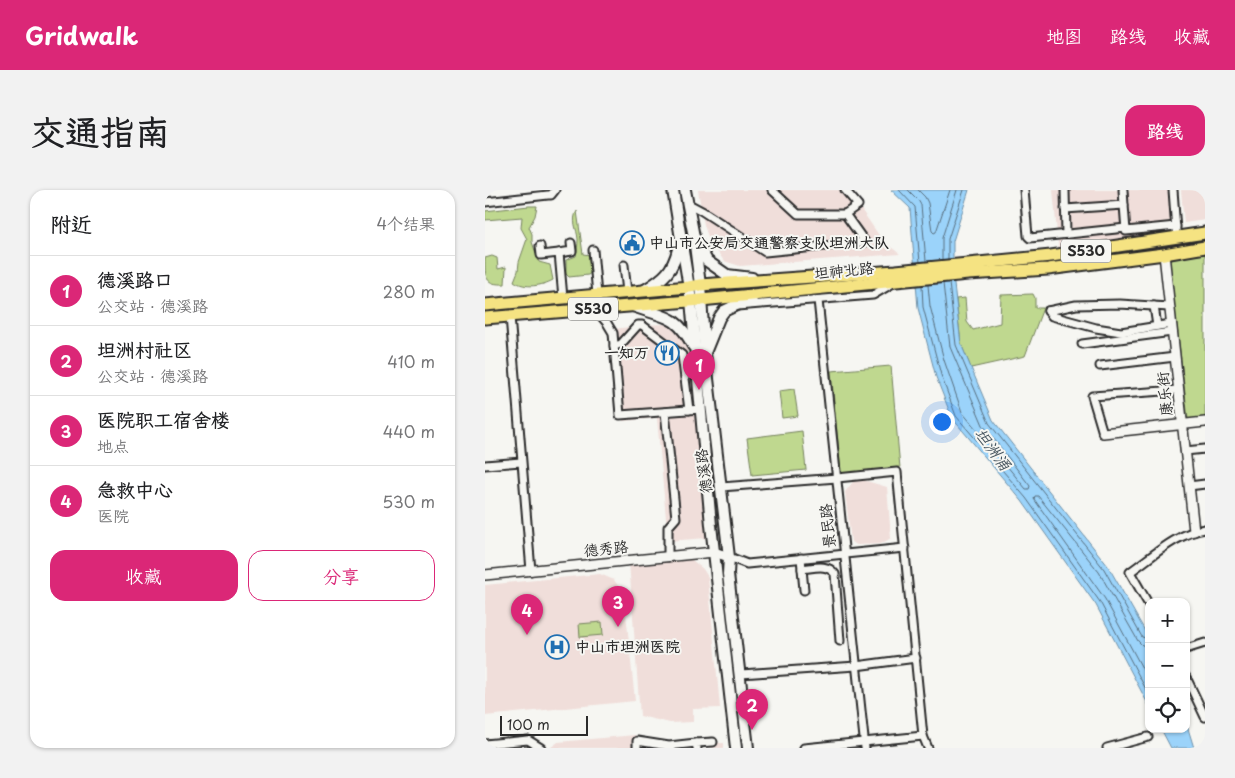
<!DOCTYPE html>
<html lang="zh">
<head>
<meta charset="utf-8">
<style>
	body { margin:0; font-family:"Playpen Sans","LXGW WenKai TC",sans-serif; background:#f2f2f2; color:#202124 }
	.controls { position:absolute; right:15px; bottom:15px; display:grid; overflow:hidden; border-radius:10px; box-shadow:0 1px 4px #0004 }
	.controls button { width:45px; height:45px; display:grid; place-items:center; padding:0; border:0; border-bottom:1px solid #e0e0e0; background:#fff; color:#202124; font:25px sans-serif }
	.scale { position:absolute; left:15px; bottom:12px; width:88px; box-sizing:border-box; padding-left:5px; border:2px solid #2b2b2b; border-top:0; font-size:14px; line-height:18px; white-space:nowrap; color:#2b2b2b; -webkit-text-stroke:4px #f6f6f2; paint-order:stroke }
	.you { position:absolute; left:456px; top:231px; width:18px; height:18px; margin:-12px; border:4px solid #fff; border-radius:50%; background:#1a73e8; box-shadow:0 0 0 8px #1a73e833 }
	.badge { display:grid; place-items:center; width:32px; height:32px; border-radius:50%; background:#db2777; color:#fff; font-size:16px; font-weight:700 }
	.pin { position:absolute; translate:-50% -41px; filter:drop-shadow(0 1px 2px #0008) }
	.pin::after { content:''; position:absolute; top:26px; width:18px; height:15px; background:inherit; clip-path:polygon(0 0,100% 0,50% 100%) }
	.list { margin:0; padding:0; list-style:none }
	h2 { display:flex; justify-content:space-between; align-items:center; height:65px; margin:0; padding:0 20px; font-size:21px }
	h2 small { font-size:16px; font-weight:400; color:#757577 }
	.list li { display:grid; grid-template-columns:32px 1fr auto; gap:15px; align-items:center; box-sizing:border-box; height:70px; padding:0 20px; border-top:1px solid #e0e0e0 }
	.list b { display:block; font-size:19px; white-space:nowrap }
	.list p { margin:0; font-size:16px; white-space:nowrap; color:#757577 }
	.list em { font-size:16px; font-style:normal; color:#757577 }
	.actions { display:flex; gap:10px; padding:15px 20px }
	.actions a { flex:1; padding:11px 0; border:1px solid #db2777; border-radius:15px; text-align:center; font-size:18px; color:#db2777 }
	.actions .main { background:#db2777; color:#fff }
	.icon { flex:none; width:28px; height:28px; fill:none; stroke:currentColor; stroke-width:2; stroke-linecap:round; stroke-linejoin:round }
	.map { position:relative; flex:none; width:720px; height:558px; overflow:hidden; border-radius:15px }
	header { display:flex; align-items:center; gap:30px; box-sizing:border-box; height:70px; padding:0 25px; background:#db2777; color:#fff }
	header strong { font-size:24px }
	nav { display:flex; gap:28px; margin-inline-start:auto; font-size:18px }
	.intro { display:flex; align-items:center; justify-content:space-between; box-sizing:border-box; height:120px; padding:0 30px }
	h1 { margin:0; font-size:35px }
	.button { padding:12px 22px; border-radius:15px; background:#db2777; color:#fff; font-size:18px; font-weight:700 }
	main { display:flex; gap:30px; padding:0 30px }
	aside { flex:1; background:#fff; border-radius:15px; box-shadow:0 1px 4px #0004 }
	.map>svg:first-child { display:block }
	.built { fill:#f0deda }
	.green { fill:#bfd88f; stroke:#75825d }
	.water { fill:#9bd3fa; stroke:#6e90a7 }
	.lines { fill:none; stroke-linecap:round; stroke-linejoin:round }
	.shore { stroke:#586e7e; stroke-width:1 }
	.minor-casing { stroke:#2b2b2b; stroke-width:11 }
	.tertiary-casing { stroke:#2b2b2b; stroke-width:12 }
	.secondary-casing { stroke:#2b2b2b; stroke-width:14 }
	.primary-casing { stroke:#2b2b2b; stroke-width:15 }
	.minor { stroke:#f6f6f2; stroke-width:7 }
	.tertiary { stroke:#f6f6f2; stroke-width:9 }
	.secondary { stroke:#f6f6f2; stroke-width:10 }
	.primary { stroke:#f5e382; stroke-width:11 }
	.labels { text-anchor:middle; stroke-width:4; stroke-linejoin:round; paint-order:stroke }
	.shield { fill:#f6f6f2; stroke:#686867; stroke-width:1 }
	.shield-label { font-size:14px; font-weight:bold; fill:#2b2b2b }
	.poi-label { font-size:15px; font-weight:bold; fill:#2b2b2b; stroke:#f6f6f2; text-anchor:start }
	.street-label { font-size:15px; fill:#2b2b2b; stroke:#f6f6f2 }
	.water-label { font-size:16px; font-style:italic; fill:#47555f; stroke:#f6f6f2 }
</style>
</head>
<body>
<header>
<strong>Gridwalk</strong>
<nav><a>地图</a><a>路线</a><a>收藏</a></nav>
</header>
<div class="intro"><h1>交通指南</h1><a class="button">路线</a></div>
<main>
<aside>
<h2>附近<small>4个结果</small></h2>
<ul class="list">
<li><span class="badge">1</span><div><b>德溪路口</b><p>公交站 · 德溪路</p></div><em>280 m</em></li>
<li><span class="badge">2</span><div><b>坦洲村社区</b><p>公交站 · 德溪路</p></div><em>410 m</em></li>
<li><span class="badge">3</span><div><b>医院职工宿舍楼</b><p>地点</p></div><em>440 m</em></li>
<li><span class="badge">4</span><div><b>急救中心</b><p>医院</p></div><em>530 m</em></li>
</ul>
<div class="actions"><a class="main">收藏</a><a>分享</a></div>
</aside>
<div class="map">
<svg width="720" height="558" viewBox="0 0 720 558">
	<rect width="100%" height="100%" fill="#f6f6f2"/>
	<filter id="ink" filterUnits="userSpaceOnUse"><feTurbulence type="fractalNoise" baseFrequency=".02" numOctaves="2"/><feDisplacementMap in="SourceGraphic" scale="10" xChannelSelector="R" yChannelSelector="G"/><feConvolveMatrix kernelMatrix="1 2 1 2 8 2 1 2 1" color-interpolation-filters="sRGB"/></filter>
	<g filter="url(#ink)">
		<!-- built -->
		<g class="built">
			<path d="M213,0H360L373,15L398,51L415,64L255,76L239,71L224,50L219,35Z"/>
			<path d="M568,0H688L691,47L574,65Z"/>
			<path d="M696,0H720V30L699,33Z"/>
			<path d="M182,134L205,156L222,348L183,351L172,228L138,231L130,139L157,135Z"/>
			<path d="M371,288L402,297L406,348L396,354L372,355L366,352L360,302Z"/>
			<path d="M201,365L218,379L223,387L235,518L208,519V532L185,533L155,526L144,371Z"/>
			<path d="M115,384L129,390L139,404L150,511L0,526V395Z"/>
			<path d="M150,545L152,551L157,552L239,553V558H65L73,552Z"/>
		</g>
		<!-- green -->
		<g class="green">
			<path d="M44,16H52L50,26L44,37L47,44V52L54,72L65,75L68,90C57,96 40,99 29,91L33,81L34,72L42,49L36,38L37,27L0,30V21Z"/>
			<path d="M92,21L98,64L105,65L106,83L103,85L84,87L81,84V70L91,66C92,61 93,55 93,49C92,38 86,31 92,21Z"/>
			<path d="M720,64V227L703,229L684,69Z"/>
			<path d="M7,66L12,68L13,79L21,77L20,94C0,95 0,88 0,68Z"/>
			<path d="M548,104L550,108V118H558L540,166L486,178L476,154L471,109L480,108L482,132L488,140L515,133L516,105Z"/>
			<path d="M406,176L415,278L356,283L346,181Z"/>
			<path d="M309,199L313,226L297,228L294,201Z"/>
			<path d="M317,241L321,280L267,285L262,248Z"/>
			<path d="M117,432L118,445L95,447L94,434Z"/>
		</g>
		<!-- water -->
		<g class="water">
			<path d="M406,0H484L468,51V86L476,154L508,230L623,376L664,448V516L611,415L537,311L467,228L451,187L433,118L425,18Z"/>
			<path d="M701,532L709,558H686L676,539H701Z"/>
		</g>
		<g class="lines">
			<!-- shore -->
			<g class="shore">
				<path d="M414,0L430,17L435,72"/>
				<path d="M423,0L433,10L436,15L441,71"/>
				<path d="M433,0L440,7L443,13L447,41L449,43L451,42L465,0"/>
				<path d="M463,69V49L479,0"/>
				<path d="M457,70V48L472,0"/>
				<path d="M464,93L471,155L504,233L619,379L657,447L664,449"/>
				<path d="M437,95L438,117L456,185L471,226L541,308L615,412L664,505"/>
				<path d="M443,95L445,116L459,170L477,222L541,299H544L545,296L498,235L465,157L458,93"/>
				<path d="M664,456L657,455L653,451L614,382L553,306H550L549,309L620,409L664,491"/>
			</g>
			<!-- minor casing -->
			<g class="minor-casing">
				<g id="minor">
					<path d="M287,0L313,24H360"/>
					<path d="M539,0L543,46L545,48L641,38"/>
					<path d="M580,0L581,44"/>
					<path d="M638,0L639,15"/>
					<path d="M688,0L691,40"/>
					<path d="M0,12L63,5H66L70,0"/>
					<path d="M202,13L217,21L280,62L380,52L360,24L373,15L360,0"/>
					<path d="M580,19L639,15L641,41L691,36"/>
					<path d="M55,56L56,65L74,63L78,108"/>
					<path d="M108,60L112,105"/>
					<path d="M74,63L87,61L86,53"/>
					<path d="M139,75L142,102"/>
					<path d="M333,110L380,558"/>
					<path d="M252,116L388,105L410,92"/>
					<path d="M669,116L672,136"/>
					<path d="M110,119L122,133L128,143L135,225L216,219"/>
					<path d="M563,121L567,126L611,138L636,142L686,134"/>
					<path d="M563,121L591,115L635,114L684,117"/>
					<path d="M25,126L46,381"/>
					<path d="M597,154L687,142"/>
					<path d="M129,156L136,154L153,135H157L197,165L204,220"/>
					<path d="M615,176L690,167"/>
					<path d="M180,222L191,328L183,337V367"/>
					<path d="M618,243L607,206L693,200"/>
					<path d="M700,261L720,259"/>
					<path d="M0,275L36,272"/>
					<path d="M704,296L720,294"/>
					<path d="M236,297L352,288L412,282L438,546L443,558"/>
					<path d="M244,367L262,374L420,358"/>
					<path d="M316,368L319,400"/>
					<path d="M317,379C329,378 342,373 350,384L355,451"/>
					<path d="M664,415L645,382C668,366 692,343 720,339"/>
					<path d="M701,459L720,453"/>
					<path d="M256,484L371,476L431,468"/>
					<path d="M701,487L720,527"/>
					<path d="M0,554L43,550L56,558"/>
					<path d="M152,558V551L184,556L211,553"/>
					<path d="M212,558L211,553L228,552"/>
					<path d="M319,558L438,546"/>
					<path d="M622,558L663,547"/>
				</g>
			</g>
			<!-- tertiary casing -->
			<g class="tertiary-casing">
				<g id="tertiary">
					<path d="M679,64L709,341"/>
					<path d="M618,243L720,232"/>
					<path d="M0,385L229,362L244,367"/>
				</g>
			</g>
			<!-- secondary casing -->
			<g class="secondary-casing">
				<g id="secondary">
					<path d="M188,0L206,110L226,335L251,558"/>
					<path d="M200,0L209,47L215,95L220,163L244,367L243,384L263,558"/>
					<path d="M212,53L222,71L242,85L267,88"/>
					<path d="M158,101C180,88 188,81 194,56"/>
					<path d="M148,116C179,128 191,123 208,156"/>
					<path d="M221,160L234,128L239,121L268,107"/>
				</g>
			</g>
			<!-- primary casing -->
			<g class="primary-casing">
				<g id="primary">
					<path d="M0,115L204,97L215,95L411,81L566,66L720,43"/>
					<path d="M0,128L216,110L483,84L563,79L679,64L720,57"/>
				</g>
			</g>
			<!-- minor -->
			<use href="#minor" class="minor"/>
			<!-- tertiary -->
			<use href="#tertiary" class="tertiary"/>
			<!-- secondary -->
			<use href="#secondary" class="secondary"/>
			<!-- primary -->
			<use href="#primary" class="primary"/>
		</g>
	</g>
	<!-- icons -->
	<defs>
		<g id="civic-ring" transform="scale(1.25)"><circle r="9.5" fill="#f6f6f2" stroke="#1f6fb2" stroke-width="1.5"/><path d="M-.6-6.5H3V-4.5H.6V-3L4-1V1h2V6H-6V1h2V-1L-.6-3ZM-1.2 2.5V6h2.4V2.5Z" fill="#1f6fb2"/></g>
		<g id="restaurant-ring" transform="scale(1.25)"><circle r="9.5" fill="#f6f6f2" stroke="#1f6fb2" stroke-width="1.5"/><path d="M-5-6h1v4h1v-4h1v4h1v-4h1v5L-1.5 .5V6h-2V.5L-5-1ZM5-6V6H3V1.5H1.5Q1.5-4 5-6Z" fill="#1f6fb2"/></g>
		<g id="hospital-ring" transform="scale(1.25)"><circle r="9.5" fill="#f6f6f2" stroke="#1f6fb2" stroke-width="1.5"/><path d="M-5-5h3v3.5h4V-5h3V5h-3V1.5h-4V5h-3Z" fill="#1f6fb2"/></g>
	</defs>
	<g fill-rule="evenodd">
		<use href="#civic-ring" x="147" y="53"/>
		<use href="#restaurant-ring" x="182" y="163"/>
		<use href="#hospital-ring" x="72" y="457"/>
	</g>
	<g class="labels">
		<!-- shield labels -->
		<g class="shield">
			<rect x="576" y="49.5" width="50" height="23" rx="4"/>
			<rect x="83" y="107.5" width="50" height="23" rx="4"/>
		</g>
		<g class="shield-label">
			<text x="601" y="66">S530</text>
			<text x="108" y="124">S530</text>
		</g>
		<!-- poi labels -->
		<g class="poi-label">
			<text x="164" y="58">中山市公安局交通警察支队坦洲大队</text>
			<text x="164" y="168" text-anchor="end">一知万</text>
			<text x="90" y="462">中山市坦洲医院</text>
		</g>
		<!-- street labels -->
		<g class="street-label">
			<text transform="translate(359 81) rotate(-6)" y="5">坦神北路</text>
			<text transform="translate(680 204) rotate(-96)" y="5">康乐街</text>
			<text transform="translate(219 281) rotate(-97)" y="5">德溪路</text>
			<text transform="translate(343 336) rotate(-96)" y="5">景民路</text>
			<text transform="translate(121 359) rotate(-6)" y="5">德秀路</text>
		</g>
		<!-- water labels -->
		<g class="water-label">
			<text transform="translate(508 259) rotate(53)" y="6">坦洲涌</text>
		</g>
	</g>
</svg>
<div class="controls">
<button>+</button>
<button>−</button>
<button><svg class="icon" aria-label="locate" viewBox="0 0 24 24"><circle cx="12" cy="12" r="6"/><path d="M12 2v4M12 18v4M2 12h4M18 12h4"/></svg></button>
</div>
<div class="scale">100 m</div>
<div class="you"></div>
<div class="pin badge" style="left:214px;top:200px">1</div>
<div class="pin badge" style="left:267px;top:540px">2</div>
<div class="pin badge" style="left:133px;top:437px">3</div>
<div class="pin badge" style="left:42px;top:445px">4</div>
</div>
</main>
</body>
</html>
